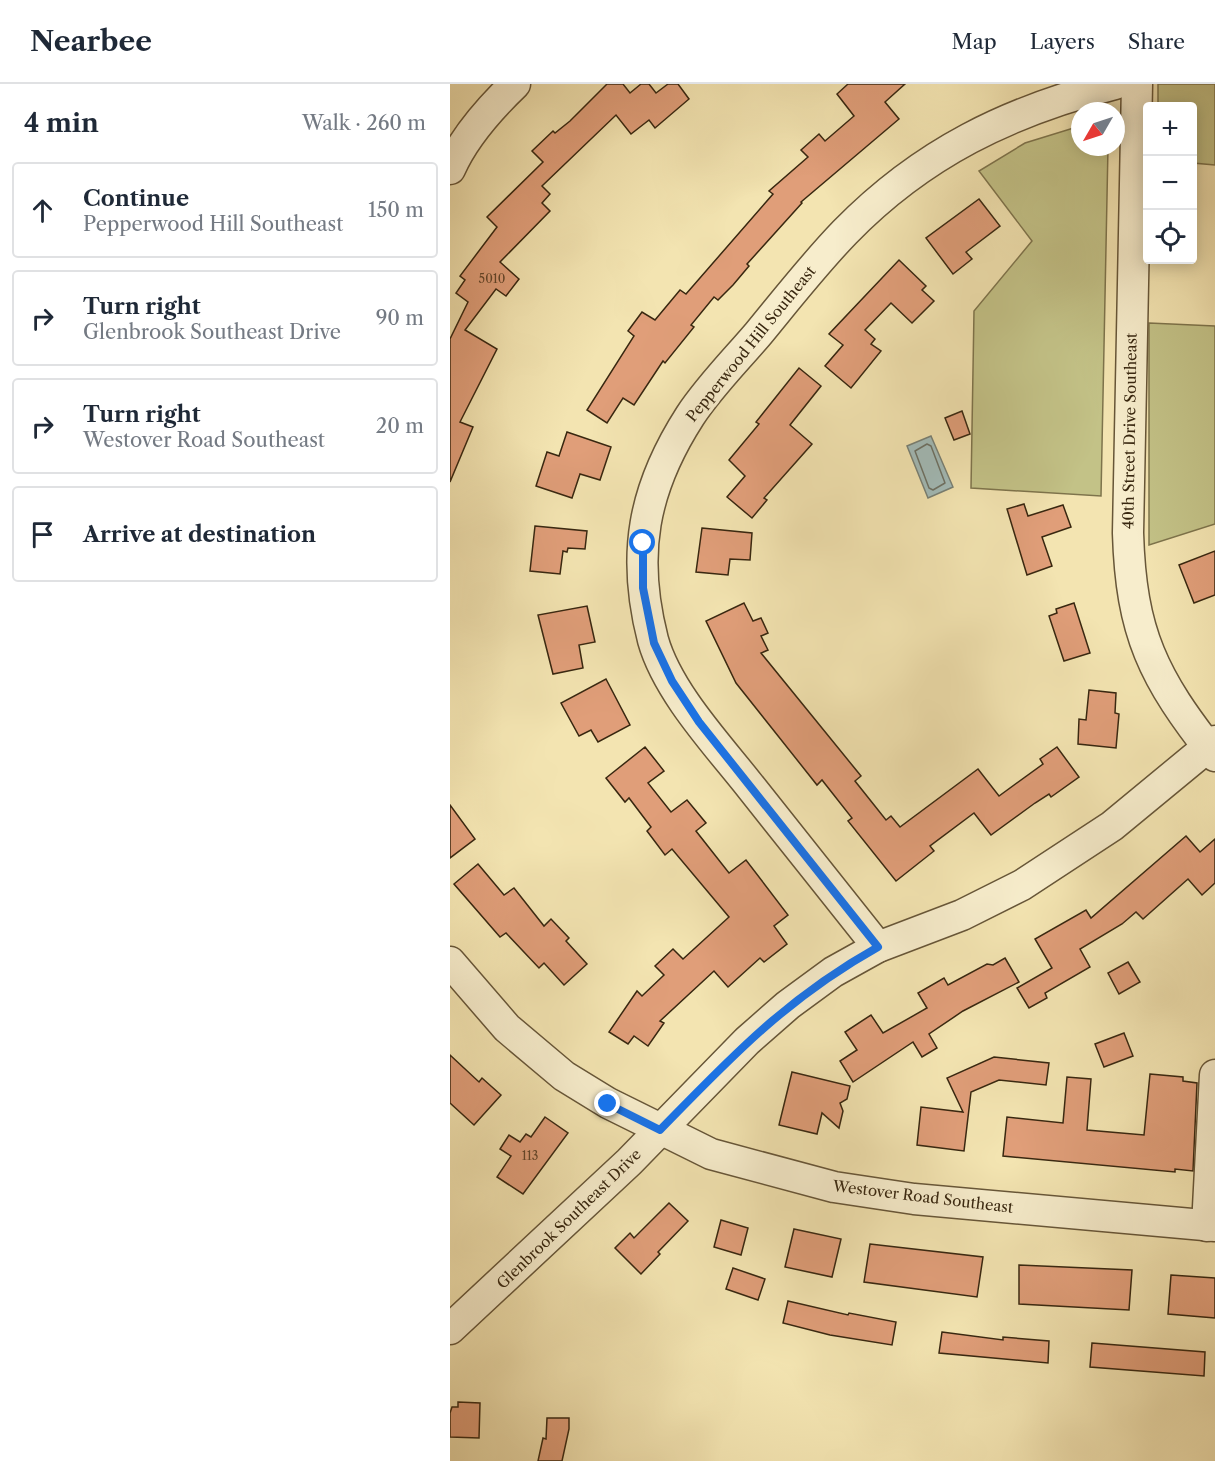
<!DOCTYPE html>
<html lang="en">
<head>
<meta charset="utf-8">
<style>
	body { margin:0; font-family:"Libre Caslon Text",serif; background:#f6f6f7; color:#1f2937 }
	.controls { position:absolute; right:18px; top:18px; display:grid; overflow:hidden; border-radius:6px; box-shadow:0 3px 15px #0003 }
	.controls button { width:54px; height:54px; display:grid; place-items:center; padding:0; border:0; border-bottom:2px solid #e0e1e3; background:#fff; color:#1f2937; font:30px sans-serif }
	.compass { position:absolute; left:621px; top:18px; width:54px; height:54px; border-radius:50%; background:#fff; box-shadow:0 3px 15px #0003; rotate:231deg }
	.stop { position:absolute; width:18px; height:18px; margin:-14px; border:4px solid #1a73e8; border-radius:50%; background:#fff }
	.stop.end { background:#1a73e8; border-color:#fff; box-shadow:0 2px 6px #0008 }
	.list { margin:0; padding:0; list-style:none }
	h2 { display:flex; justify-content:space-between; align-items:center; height:78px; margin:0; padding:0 24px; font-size:26px }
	h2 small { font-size:20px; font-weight:400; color:#747a83 }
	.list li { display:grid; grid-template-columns:39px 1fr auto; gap:18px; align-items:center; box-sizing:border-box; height:96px; margin:0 12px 12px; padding:0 12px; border:2px solid #e0e1e3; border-radius:6px }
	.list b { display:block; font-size:22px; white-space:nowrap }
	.list p { margin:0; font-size:20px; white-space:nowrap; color:#747a83 }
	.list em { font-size:20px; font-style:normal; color:#747a83 }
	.icon { flex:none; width:33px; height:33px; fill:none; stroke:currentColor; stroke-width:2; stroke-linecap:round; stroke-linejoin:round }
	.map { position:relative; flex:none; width:765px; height:1377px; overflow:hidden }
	header { display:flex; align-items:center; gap:36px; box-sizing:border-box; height:84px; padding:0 30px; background:#fff; border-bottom:2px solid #e0e1e3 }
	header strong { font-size:28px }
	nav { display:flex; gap:33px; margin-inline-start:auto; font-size:21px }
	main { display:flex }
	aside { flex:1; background:#fff }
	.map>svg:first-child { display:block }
	.green { fill:#c3c287; stroke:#7e744c; stroke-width:1.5 }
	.water { fill:#a2bbb8; stroke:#788075; stroke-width:1.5 }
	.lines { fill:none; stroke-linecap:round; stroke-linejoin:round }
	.shore { stroke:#6d7164; stroke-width:1.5 }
	.building { fill:#e09e79; stroke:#382710; stroke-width:1.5 }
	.minor-casing { stroke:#675638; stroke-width:33 }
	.minor { stroke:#f7edcc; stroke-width:30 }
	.route { stroke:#1a73e8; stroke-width:8 }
	.labels { text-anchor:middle; stroke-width:6; stroke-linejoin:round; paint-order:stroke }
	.number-label { font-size:12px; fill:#62452a }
	.street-label { font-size:15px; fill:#382710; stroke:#f7edcc }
</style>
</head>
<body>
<header>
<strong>Nearbee</strong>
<nav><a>Map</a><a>Layers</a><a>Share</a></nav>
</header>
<main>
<aside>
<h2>4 min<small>Walk · 260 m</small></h2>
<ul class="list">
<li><svg class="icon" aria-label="ahead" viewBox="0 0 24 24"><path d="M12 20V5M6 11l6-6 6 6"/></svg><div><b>Continue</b><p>Pepperwood Hill Southeast</p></div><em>150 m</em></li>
<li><svg class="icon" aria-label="right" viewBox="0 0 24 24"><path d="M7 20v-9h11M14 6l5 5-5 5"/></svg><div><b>Turn right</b><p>Glenbrook Southeast Drive</p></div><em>90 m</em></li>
<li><svg class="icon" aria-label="right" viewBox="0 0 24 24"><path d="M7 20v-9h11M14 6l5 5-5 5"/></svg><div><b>Turn right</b><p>Westover Road Southeast</p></div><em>20 m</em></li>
<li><svg class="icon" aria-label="arrive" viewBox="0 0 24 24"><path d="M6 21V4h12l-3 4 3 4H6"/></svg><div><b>Arrive at destination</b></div></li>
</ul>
</aside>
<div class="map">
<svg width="765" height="1377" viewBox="0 0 765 1377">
	<rect width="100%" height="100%" fill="#f3e4b1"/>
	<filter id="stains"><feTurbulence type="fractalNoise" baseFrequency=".00333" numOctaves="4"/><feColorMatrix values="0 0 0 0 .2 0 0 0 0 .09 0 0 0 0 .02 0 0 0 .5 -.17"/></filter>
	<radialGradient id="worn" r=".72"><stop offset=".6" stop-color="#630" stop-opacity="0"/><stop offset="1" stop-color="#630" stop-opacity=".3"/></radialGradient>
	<!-- green -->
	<g class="green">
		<path d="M708,0H765V81L743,79L742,22H708Z"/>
		<path d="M630,42V63H658L651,412L521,404L524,227L582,157L529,87L575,59Z"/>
		<path d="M699,239L765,242V440L699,461Z"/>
	</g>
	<!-- water -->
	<path class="water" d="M481,352L503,403L478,414L457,362Z"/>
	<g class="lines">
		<!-- shore -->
		<path class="shore" d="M477,360L481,362L495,399L483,406L479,404L465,367Z"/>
	</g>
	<!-- building -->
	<g class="building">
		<path d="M157,0H173L180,9L191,0H199L206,9L218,0H228L239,15L205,44L199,36L181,50L166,31L92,102L100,110L92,119L100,127L50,178L69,195L56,212L46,205L15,246L47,265L10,338L23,343L0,398V255L18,218L6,209L15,196L10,192L47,143L37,133L93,78L82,67L103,47L105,49L120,37Z"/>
		<path d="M398,0H455L435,18L449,35L351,118L352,119L297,180L299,182L283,201L268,216L264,213L241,241L244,243L215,279L213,277L184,321L173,314L157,339L137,326L184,252L178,247L192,228L205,236L230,206L236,210L323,110L319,107L358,73L351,66L369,50L375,57L404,32L387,10Z"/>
		<path d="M529,115L550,142L516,168L522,175L503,190L476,154Z"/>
		<path d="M449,176L476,202L472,206L484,217L462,239L441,219L415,246L425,255L421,260L431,267L401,304L375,282L393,261L379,250Z"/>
		<path d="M349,284L371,302L340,341L362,360L314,414L317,416L302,434L277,413L295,392L279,376L309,340L306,338Z"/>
		<path d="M512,327L520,350L504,356L495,334Z"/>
		<path d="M117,348L161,363L150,396L130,390L122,414L86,402L97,368L109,372Z"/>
		<path d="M574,420L578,432L613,421L621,443L592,453L602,482L577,491L557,425Z"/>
		<path d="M85,442L137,447L135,465L118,464L117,468L113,467L110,490L80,487Z"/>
		<path d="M252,444L302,449L300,476L280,475L278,491L246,488Z"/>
		<path d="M765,467V511L744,519L729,481Z"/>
		<path d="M294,519L303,537L311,534L318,549L311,552L318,566L311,569L411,692L405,697L436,736L441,732L450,743L528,685L549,712L593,680L590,675L607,663L629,693L601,713L599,710L585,719L541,751L524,729L480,762L484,767L446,797L398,737L402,734L372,696L367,701L286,599L256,537Z"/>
		<path d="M624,519L640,569L614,577L599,532L607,529L606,525Z"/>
		<path d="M137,522L145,558L129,561L133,584L103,590L88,531Z"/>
		<path d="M156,595L180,641L148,658L141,646L129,652L111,619Z"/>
		<path d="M639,606L666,609L665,629L669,630L666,664L628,660L629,635L636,636Z"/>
		<path d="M195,663L214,687L198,699L221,728L237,716L256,739L246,747L279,789L296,776L338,831L324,842L337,860L314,878L310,874L278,903L264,887L210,937L214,939L198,962L184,952L178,960L159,948L187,907L192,912L214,891L205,882L223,865L233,875L279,833L222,765L215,771L197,747L201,743L179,714L175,718L156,694Z"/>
		<path d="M0,721L25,755L0,774Z"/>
		<path d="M736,752L750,768L765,755V799L752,811L738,795L693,835L686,828L672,840L630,865L640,883L595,909L597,914L579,924L567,904L602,884L585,855L636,826L641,834Z"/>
		<path d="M28,780L54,811L64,804L94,842L101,835L119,854L116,857L137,880L114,901L94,879L89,884L56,849L50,853L4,800Z"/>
		<path d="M555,874L569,898L513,927L479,950L487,964L472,973L463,958L403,998L390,977L407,966L395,948L421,931L433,949L477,924L468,909L494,894L498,901L537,880L543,881Z"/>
		<path d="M678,878L690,898L669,910L658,889Z"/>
		<path d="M674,949L683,972L654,983L645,960Z"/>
		<path d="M0,971L29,998L32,994L51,1011L24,1041L0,1019Z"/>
		<path d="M544,973L599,979L596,1001L549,996L521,1008L514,1067L467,1061L471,1023L513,1028L497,994Z"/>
		<path d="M342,988L400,1002L397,1015L390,1019L393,1027L389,1044L372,1029L367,1050L329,1041Z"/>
		<path d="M700,990L733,993V997L747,999L743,1087L725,1085V1088L553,1072L557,1033L613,1039L617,993L641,995L637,1046L694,1051Z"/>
		<path d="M95,1033L118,1049L73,1110L47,1093L61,1072L50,1065L59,1051L70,1058L76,1050L81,1053Z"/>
		<path d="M219,1119L238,1137L208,1168L210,1170L191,1190L165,1164L180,1149L184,1154Z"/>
		<path d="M271,1136L298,1144L291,1171L264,1163Z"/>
		<path d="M344,1145L391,1155L382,1193L335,1183Z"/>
		<path d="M420,1160L533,1173L527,1213L414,1198Z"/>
		<path d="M569,1181L682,1186L679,1226L569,1220Z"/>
		<path d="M283,1184L315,1195L308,1216L276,1205Z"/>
		<path d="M721,1191L765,1194V1234L718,1230Z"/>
		<path d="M338,1217L398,1231L399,1229L446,1238L442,1261L380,1251L333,1239Z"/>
		<path d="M492,1248L553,1256V1253L599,1257L598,1279L489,1269Z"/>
		<path d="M642,1259L755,1268L754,1292L640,1283Z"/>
		<path d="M8,1318L30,1319L29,1354L0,1353V1329L2,1323H8Z"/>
		<path d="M97,1334H119V1345L112,1377H88L93,1354L96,1355Z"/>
	</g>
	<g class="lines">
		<!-- minor casing -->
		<g class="minor-casing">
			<g id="minor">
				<path d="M687,0L678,449C681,549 703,594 765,672"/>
				<path d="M0,85C14,53 40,24 65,0"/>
				<path d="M428,863C384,808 340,752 296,697C264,657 217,606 203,556C181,471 193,405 240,332C259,303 285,277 308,250C336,216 364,180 395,148C472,69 559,27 665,0"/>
				<path d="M0,878L57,944L114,992L158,1019L261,1070L384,1103L464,1115L765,1142"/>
				<path d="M757,1142L765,991"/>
				<path d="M0,1245L179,1078L297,957L338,921L383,888L428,863L512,831L572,801L662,742L765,657"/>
			</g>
		</g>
		<!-- minor -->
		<use href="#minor" class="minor"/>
	</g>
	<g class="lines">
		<!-- route -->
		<path class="route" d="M158,1020L210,1046C282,972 337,914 428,863L249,638L222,597L204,559L193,504V459"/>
	</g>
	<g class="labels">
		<!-- number labels -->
		<g class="number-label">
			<text x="42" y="199">5010</text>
			<text x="80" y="1076">113</text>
		</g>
		<!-- street labels -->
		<g class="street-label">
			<text transform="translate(301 260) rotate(-51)" y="5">Pepperwood Hill Southeast</text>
			<text transform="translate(680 347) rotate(-89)" y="5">40th Street Drive Southeast</text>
			<text transform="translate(473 1113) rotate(7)" y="5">Westover Road Southeast</text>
			<text transform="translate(119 1135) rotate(-44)" y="5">Glenbrook Southeast Drive</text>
		</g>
	</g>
	<rect width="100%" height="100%" filter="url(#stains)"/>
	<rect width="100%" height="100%" fill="url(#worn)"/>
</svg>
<div class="controls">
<button>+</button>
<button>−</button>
<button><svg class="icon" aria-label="locate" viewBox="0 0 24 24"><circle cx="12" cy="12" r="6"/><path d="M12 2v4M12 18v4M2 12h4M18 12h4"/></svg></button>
</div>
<svg class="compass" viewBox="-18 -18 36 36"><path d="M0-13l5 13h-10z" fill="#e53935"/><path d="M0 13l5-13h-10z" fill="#747a83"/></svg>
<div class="stop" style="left:193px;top:459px"></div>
<div class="stop end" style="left:158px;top:1020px"></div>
</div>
</main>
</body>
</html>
